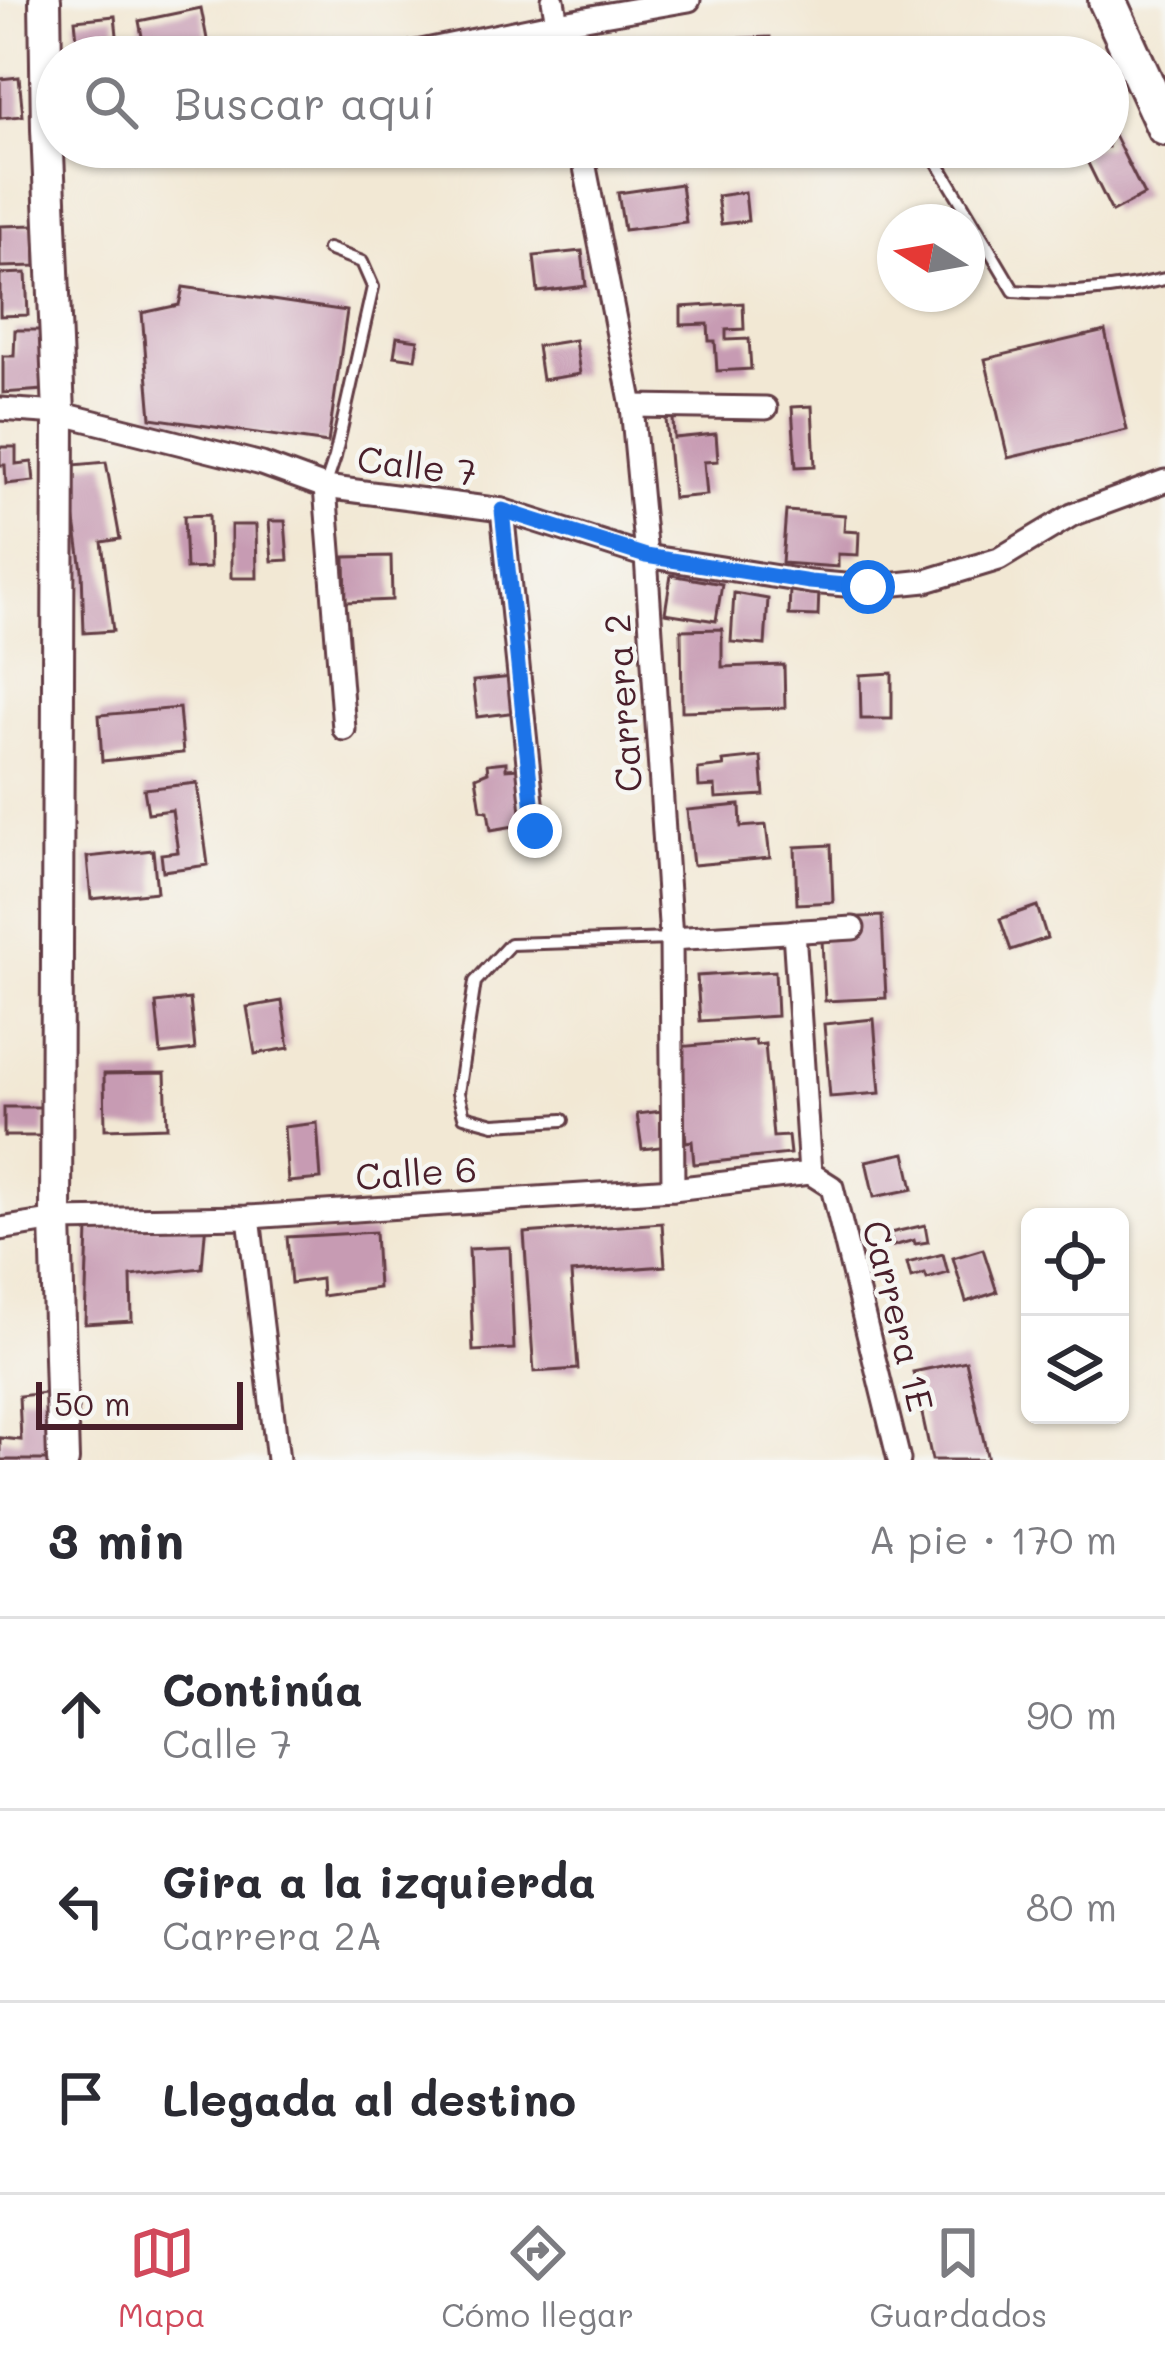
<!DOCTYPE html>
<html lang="es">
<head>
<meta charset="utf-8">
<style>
	body { margin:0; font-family:Mali,sans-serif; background:#f7f7f7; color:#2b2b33 }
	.controls { position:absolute; right:36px; bottom:36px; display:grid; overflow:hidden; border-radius:18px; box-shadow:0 3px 9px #0004 }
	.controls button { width:108px; height:108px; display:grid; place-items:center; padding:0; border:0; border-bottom:3px solid #e1e1e2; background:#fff; color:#2b2b33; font:60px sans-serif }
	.compass { position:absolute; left:877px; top:204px; width:108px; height:108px; border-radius:50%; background:#fff; box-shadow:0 3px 9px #0004; rotate:281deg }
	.scale { position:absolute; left:36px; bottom:30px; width:207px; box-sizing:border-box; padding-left:12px; border:6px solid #4a1f2b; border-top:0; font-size:33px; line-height:42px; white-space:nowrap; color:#4a1f2b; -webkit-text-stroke:9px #f6f6f2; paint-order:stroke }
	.stop { position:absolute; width:36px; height:36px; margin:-27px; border:9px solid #1a73e8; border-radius:50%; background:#fff }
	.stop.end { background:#1a73e8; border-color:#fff; box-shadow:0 3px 12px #0008 }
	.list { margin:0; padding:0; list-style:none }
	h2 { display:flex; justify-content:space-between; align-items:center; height:156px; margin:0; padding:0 48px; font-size:51px }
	h2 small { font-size:39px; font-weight:400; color:#7c7c81 }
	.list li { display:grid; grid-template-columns:78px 1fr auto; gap:36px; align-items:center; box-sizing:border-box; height:192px; padding:0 48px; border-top:3px solid #e1e1e2 }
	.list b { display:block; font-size:45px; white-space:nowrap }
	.list p { margin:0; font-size:39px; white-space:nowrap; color:#7c7c81 }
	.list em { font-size:39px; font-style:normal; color:#7c7c81 }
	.icon { flex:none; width:66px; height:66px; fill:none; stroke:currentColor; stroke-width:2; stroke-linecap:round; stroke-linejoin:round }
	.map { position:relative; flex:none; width:1165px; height:1460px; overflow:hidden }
	.search { position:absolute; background:#fff; box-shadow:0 3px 9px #0004; left:36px; right:36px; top:36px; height:132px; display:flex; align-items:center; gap:30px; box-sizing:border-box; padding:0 42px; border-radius:66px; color:#7c7c81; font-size:45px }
	.sheet { height:732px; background:#fff }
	nav { display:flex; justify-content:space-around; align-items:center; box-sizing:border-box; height:168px; border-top:3px solid #e1e1e2; background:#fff; font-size:33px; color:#7c7c81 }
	nav a { display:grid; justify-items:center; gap:6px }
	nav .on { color:#d1495b }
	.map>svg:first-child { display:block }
	.building { fill:#c79bb3 }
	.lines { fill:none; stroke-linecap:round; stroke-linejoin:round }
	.lane-casing { stroke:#633d44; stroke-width:16 }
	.street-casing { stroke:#633d44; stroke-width:27 }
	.secondary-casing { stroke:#633d44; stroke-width:36 }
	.primary-casing { stroke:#633d44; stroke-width:42 }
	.lane { stroke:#fff; stroke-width:10 }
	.street { stroke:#fff; stroke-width:21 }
	.secondary { stroke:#fff; stroke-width:30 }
	.primary { stroke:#fff; stroke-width:36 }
	.route { stroke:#1a73e8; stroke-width:15 }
	.labels { text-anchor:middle; stroke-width:9; stroke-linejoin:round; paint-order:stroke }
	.street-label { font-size:36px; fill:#4a1f2b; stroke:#f6f6f2 }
</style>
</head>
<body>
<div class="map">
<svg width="1165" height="1460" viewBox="0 0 1165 1460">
	<rect width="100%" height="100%" fill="#f6f6f2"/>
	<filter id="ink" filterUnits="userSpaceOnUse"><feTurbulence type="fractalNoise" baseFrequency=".00833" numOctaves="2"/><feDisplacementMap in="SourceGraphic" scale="24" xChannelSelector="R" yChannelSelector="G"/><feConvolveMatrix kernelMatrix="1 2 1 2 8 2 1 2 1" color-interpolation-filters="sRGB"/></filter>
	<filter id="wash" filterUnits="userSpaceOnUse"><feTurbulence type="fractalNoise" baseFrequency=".004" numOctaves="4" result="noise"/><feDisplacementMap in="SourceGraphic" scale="48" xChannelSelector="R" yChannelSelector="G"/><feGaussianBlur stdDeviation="2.7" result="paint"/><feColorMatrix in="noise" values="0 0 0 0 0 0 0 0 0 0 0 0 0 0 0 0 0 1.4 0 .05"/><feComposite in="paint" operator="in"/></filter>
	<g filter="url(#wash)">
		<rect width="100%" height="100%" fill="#f2e8d4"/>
		<g id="blocks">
			<!-- building -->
			<g class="building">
				<path d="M201,8L210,55L146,57L139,21Z"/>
				<path d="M115,16L118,45L78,49L75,20Z"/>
				<path d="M770,37L771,57H615L614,43Z"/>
				<path d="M19,77L23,116L0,118V79Z"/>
				<path d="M1108,123L1144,195L1112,212L1080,147H1108Z"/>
				<path d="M681,184L686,222L624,230L618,193Z"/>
				<path d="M745,192L748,221L721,224L717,196Z"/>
				<path d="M35,225L36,266L0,267V226Z"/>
				<path d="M582,251L586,286L538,292L534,256Z"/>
				<path d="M26,273L28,315L0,316V274Z"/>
				<path d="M183,287L347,311L328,443L151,418L142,313L179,305Z"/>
				<path d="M743,303L744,329L726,330V340L749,339L751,369L717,371L715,341H709L708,324L681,325V307Z"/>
				<path d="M15,330H43V390L3,393V356H14Z"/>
				<path d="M1105,331L1127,430L1008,458L985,359Z"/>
				<path d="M397,337L418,340L415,359L394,356Z"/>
				<path d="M575,340L580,374L542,380L537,346Z"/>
				<path d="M812,406L815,466L796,467L792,407Z"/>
				<path d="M673,418L674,438L716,434L718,461L704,462L707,495L673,498L666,419Z"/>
				<path d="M0,447H16V464L32,462L34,481L6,484L5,465H0Z"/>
				<path d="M106,462L120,539L102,542L113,631L84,633L82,570L72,500L73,465Z"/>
				<path d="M786,511L845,515L844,531L859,532L858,555L838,554V567L782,563Z"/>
				<path d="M209,515L210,568L186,569L184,516Z"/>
				<path d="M269,521H285L288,560L272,561Z"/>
				<path d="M231,525H256L257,578H231Z"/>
				<path d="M391,556L392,600L346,602L345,557Z"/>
				<path d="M671,575L722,584L716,621L665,613Z"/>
				<path d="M790,589H819L818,616L789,615Z"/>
				<path d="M734,593L768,599L765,645L731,642Z"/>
				<path d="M722,629V667L784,665L785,708L682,711L681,630Z"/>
				<path d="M892,673V719H861L860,675Z"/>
				<path d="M513,677L517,712L477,717L473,681Z"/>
				<path d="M179,708L183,753L102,761L99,715Z"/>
				<path d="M761,757L764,795L716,798L715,786L699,787L698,769L724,766L723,761Z"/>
				<path d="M506,762V769L520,768L526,824L491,830L488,811L481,810L476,777L488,772L487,764Z"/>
				<path d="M197,783L208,865L163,871L161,854L178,852L172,810L148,813L144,789Z"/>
				<path d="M740,805L741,827L766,825L770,858L693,865L687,810Z"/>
				<path d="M831,845L833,902L797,904L795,847Z"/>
				<path d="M153,850L157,892L91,899L87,857Z"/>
				<path d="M1037,906L1047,938L1011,950L1000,919Z"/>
				<path d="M882,916L886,998L825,1001L821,919Z"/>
				<path d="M775,971L777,1016L700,1021L697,976Z"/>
				<path d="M190,999L195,1050L161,1054L156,1003Z"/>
				<path d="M282,1001L289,1048L255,1054L247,1007Z"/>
				<path d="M874,1019L880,1093L830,1097L824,1024Z"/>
				<path d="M755,1040L756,1045L765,1044L773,1137L788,1136L790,1154L694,1164L692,1141L686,1142L677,1047Z"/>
				<path d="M165,1073L167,1127L105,1129L104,1074Z"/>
				<rect x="4" y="1107" width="41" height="29"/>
				<path d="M663,1111L668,1146L642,1149L637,1114Z"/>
				<path d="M317,1123L321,1179L288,1182L284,1127Z"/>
				<path d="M905,1153L913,1189L874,1197L866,1161Z"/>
				<path d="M206,1221L202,1268L131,1276L132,1321L85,1324L88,1229Z"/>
				<path d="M662,1223L665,1266L571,1273L578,1369L534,1372L524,1233Z"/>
				<path d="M925,1225L928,1242L915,1244L914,1240L893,1246L890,1233Z"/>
				<path d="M375,1232L378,1288L322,1296L321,1279L291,1283L287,1237Z"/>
				<path d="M510,1247L514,1349L473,1351L469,1249Z"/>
				<path d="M983,1249L997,1292L966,1302L953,1258Z"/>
				<path d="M943,1254L948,1273L927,1279L925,1274L911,1278L907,1263Z"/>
				<path d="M966,1361L988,1460H932L913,1372Z"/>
				<path d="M53,1392L55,1460H0V1438L21,1440L19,1396Z"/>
			</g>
		</g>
	</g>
	<g filter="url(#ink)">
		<use href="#blocks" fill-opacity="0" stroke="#633d44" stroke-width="3"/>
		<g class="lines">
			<!-- lane casing -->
			<g class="lane-casing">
				<g id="lane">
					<path d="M938,163L1014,291C1065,295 1115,291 1165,279"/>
					<path d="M325,487L335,457L373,287L362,262L328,249"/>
					<path d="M563,1120L494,1124L464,1116L458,1093L475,982L510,944L671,939"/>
				</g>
			</g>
			<!-- street casing -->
			<g class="street-casing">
				<g id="street">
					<path d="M553,0L563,57"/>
					<path d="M392,57L557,23L689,0"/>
					<path d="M581,147L632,406L646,556L671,939L673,1189"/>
					<path d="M632,406L766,408"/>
					<path d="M0,409L59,413L262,464L325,487L502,510L646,556L810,582L868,587L926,581L999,559L1072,515L1165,481"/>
					<path d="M325,487L344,729"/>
					<path d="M502,510L535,831"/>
					<path d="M794,931L810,1173"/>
					<path d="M671,939L853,928"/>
					<path d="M249,1217L278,1460"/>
					<path d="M0,1229L56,1220L249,1217L673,1189L810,1173L832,1187L899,1460"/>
				</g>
			</g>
			<!-- secondary casing -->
			<g class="secondary-casing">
				<path id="secondary" d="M45,0L47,129L59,413L56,1220L63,1460"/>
			</g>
			<!-- primary casing -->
			<g class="primary-casing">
				<path id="primary" d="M1107,0L1165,127"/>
			</g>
			<!-- lane -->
			<use href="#lane" class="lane"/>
			<!-- street -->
			<use href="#street" class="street"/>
			<!-- secondary -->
			<use href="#secondary" class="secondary"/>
			<!-- primary -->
			<use href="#primary" class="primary"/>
		</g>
	</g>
	<g class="lines" filter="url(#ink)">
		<!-- route -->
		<path class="route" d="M535,831L502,510L646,556L810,582L868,587"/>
	</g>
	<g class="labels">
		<!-- street labels -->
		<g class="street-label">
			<text transform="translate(417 466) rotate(7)" y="13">Calle 7</text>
			<text transform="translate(623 703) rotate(-94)" y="13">Carrera 2</text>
			<text transform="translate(416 1173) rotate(-4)" y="13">Calle 6</text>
			<text transform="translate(898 1316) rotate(76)" y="13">Carrera 1E</text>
		</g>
	</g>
</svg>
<div class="controls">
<button><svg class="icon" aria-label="locate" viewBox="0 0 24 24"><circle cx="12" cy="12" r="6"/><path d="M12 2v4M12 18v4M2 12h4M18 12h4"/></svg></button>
<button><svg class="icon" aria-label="layers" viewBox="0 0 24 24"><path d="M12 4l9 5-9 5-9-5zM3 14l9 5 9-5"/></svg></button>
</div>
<svg class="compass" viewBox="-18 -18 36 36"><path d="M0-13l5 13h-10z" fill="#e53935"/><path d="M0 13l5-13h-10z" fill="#7c7c81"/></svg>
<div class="scale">50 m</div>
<div class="stop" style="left:868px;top:587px"></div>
<div class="stop end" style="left:535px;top:831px"></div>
<div class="search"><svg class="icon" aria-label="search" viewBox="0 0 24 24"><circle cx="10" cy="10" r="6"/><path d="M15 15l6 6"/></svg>Buscar aquí</div>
</div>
<section class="sheet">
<h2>3 min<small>A pie · 170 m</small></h2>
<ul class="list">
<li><svg class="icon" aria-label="ahead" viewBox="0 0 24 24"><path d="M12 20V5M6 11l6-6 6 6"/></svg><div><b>Continúa</b><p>Calle 7</p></div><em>90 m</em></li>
<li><svg class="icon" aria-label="left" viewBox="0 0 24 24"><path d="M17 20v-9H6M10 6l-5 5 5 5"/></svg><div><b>Gira a la izquierda</b><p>Carrera 2A</p></div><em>80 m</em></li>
<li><svg class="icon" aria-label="arrive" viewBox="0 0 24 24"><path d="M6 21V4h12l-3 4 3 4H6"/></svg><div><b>Llegada al destino</b></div></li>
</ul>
</section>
<nav>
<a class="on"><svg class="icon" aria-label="map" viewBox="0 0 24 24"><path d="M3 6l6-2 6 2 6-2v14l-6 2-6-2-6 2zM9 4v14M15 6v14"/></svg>Mapa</a>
<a><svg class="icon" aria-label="directions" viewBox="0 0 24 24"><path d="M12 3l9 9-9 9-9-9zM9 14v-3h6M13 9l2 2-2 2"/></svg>Cómo llegar</a>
<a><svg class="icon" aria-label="saved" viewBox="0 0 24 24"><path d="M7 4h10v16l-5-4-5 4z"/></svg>Guardados</a>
</nav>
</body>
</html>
